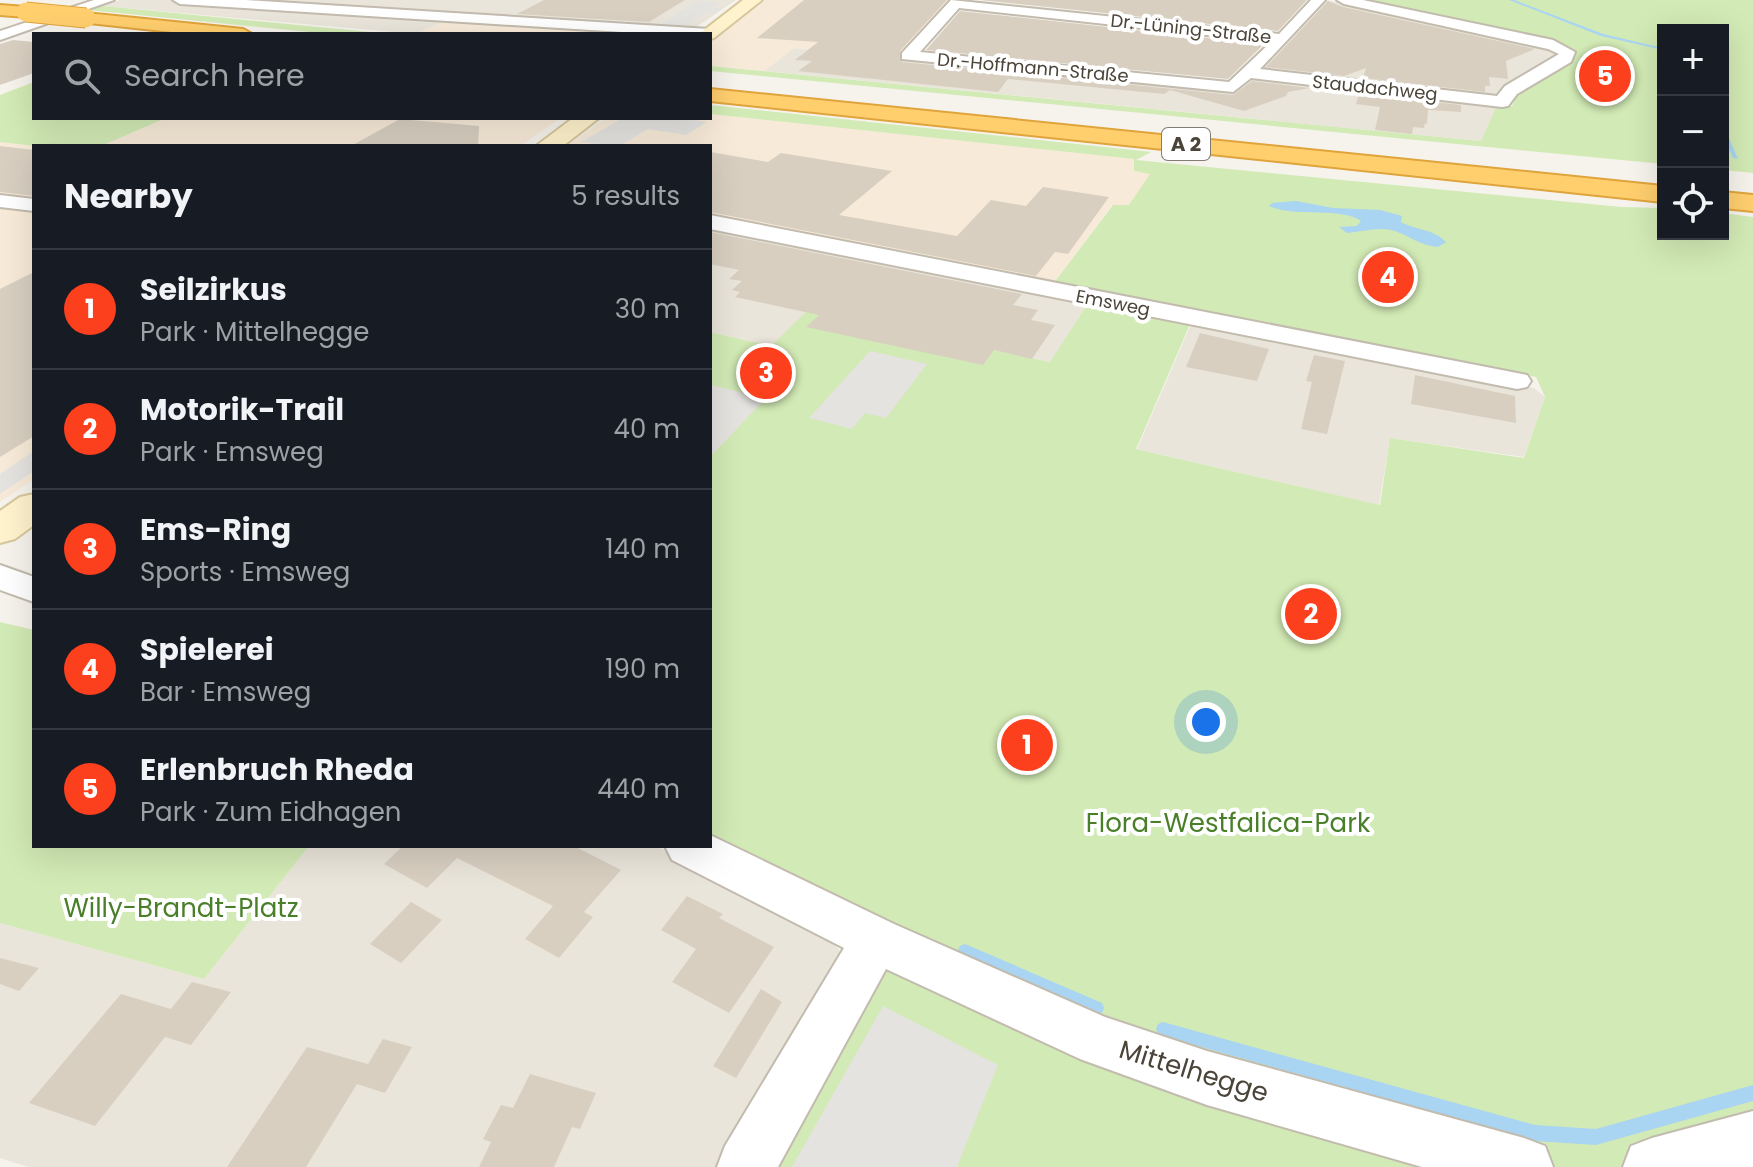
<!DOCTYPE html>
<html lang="en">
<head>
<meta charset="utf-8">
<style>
	body { margin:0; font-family:Poppins,sans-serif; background:#20242c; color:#f1f3f6 }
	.controls { position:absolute; right:24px; top:24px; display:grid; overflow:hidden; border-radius:0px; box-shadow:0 8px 32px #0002 }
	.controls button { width:72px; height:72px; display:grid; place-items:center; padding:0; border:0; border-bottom:2px solid #363941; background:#171b24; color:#f1f3f6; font:40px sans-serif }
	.you { position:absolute; left:1206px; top:722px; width:28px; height:28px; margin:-20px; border:6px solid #fff; border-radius:50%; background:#1a73e8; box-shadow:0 0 0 12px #1a73e833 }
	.badge { display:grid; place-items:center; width:52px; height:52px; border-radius:50%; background:#fc3f1d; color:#fff; font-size:26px; font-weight:700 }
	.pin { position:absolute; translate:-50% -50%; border:4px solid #fff; box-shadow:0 2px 8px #0006 }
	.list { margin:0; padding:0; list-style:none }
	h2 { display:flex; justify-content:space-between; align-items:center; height:104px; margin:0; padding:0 32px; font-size:34px }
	h2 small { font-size:26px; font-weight:400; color:#9ea1a6 }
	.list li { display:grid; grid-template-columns:52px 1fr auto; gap:24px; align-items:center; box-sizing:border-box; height:120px; padding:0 32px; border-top:2px solid #363941 }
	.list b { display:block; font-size:30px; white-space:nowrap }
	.list p { margin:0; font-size:26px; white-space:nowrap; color:#9ea1a6 }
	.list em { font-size:26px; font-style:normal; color:#9ea1a6 }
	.icon { flex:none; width:44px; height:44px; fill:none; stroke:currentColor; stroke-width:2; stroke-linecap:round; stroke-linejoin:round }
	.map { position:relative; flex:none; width:1753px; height:1167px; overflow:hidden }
	.search { position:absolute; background:#171b24; box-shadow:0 8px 32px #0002; left:32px; top:32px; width:680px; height:88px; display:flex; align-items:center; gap:20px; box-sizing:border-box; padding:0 28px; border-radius:0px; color:#9ea1a6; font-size:30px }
	.panel { position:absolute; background:#171b24; box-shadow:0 8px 32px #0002; left:32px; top:144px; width:680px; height:704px; border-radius:0px }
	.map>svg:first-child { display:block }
	.residential { fill:#eae5da }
	.commercial { fill:#f7ead8 }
	.green { fill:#d2eab5 }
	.parking { fill:#e5e3e0 }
	.water { fill:#a9d4f2 }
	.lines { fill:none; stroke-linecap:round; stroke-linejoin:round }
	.stream { fill:#a9d4f2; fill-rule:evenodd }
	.building { fill:#d8cfc1 }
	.street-casing { stroke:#c2bbae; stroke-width:4 }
	.secondary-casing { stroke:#d6c79b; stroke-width:4 }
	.highway-casing { stroke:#e0a43c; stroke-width:4 }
	.street { fill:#fff; fill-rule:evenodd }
	.secondary { fill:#fff3cd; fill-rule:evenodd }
	.highway { fill:#ffcf6e; fill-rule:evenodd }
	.highway-bridge-casing { stroke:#e0a43c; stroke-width:21; stroke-linecap:butt }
	.highway-bridge { stroke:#ffcf6e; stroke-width:19 }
	.labels { text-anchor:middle; stroke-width:8; stroke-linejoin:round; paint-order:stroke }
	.far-street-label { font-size:18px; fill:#4b4439; stroke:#fff }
	.shield { fill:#fff; stroke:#817c74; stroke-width:2 }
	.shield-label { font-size:20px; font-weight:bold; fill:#4b4439 }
	.near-park-label { font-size:26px; fill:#4a7f2a; stroke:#fff }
	.near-street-label { font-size:26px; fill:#4b4439; stroke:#fff }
</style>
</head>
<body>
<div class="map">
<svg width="1753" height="1167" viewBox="0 0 1753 1167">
	<rect width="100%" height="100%" fill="#f6f3ec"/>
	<!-- residential -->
	<g class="residential">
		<path d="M120,0H736L696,27L681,29L459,14L417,34L103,6Z"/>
		<path d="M1325,0L1497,33L1560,51L1559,58L1498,100L1257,71Z"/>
		<path d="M794,48L1238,90L1253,76L1497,105L1481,141L764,71Z"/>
		<path d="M710,229L1089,302L1051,362L868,324L771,346L710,332Z"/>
		<path d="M1192,322L1534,388L1545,397L1524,457L1390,438L1379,505L1137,449Z"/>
		<path d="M309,846H655L816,922L844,956L715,1167H28L0,1158V923L204,979Z"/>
	</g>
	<!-- commercial -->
	<g class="commercial">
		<path d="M766,0H951L896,57L794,48L764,71L710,66V40Z"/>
		<path d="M453,17L678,34H417Z"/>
		<path d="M710,114L1134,159V171L1151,173L1129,206L1112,205L1053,284L710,217V146H567L606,118H710Z"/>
		<path d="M166,118H561L520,146H101Z"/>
		<path d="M0,142L35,146L34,479L0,502Z"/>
	</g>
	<!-- green -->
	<g class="green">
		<path d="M1354,0H1753V173L1723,170V30H1663V164L710,71V66L1481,141L1497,105L1512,106L1519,91L1573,52Z"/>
		<path d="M103,6L391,34H330L88,10Z"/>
		<path d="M34,82V118H166L101,146H35L0,142V95Z"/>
		<path d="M710,105L1151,152L1136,160L1621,207L1663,208V234H1723V213L1753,217V1167H763L901,929L710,836V332L771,346L812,306L869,324L1050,362L1089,302L1191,322L1136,449L1380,505L1390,438L1524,458L1545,397L1536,377L1053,284L1113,205H1129L1150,174L1134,171V159L710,114Z"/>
		<path d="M0,622L34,630V846H309L204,979L0,923Z"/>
	</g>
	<!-- parking -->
	<g class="parking">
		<path d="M697,1L718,3L712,8H723L715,14L704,13L682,28L658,26Z"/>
		<path d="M623,118H682L707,122L686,135L648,129L619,146L581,142Z"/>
		<path d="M870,351L927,364L886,418L865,413L852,429L809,418Z"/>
		<path d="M710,385L766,398L710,457Z"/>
		<path d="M34,451V471L0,494V474Z"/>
		<path d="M883,1006L998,1065L957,1167H792Z"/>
	</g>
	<!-- water -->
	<path class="water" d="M1296,201L1333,208L1380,210L1402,216L1401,222C1415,230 1434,229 1446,242L1438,247C1417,245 1408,234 1391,230C1378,227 1360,232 1347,233L1339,227L1357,226L1361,221C1340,206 1297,218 1269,206L1272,203Z"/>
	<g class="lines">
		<!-- stream -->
		<g class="stream">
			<path d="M1509,0H1514L1603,34L1663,48V50L1601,36Z"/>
			<path d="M1723,129L1726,131L1738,159L1733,158L1723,136Z"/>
			<path d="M965,944L1102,1003L1104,1008L1102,1013L1097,1015L1092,1013L960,954L958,950L960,946Z"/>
			<path d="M1163,1022L1535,1125L1596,1129L1753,1085V1101L1596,1145L1535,1141L1163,1036L1158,1034L1156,1029L1158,1024Z"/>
		</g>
	</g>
	<!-- building -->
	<g class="building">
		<path d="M544,0H685L649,22L517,14Z"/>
		<path d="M804,0H947L900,51L902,62L1233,95L1252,81L1310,88L1288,92L1286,96L1244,111L1170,90L1164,94L1008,79L998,92L798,71L812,61L795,60L818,42L757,38Z"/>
		<path d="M980,0H1307L1278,31Z"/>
		<path d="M1328,1L1343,7L1535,49L1506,61L1508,79L1489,77L1490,86H1485V92L1363,78L1366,68L1344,76L1266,67Z"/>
		<path d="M960,11L1264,44L1228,79L926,50Z"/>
		<path d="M13,40L34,42V73L0,85V44Z"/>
		<path d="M1359,94L1461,105V112L1428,110L1427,124L1425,123L1424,128L1413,127L1412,134L1375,130L1380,107L1356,104Z"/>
		<path d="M400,119L479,126L478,146H351Z"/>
		<path d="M0,146L34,150V196L0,192Z"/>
		<path d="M710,152L768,162L781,153L892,171L839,215L957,236L991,200L1026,206L1043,187L1109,197L1068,254L1055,252L1036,276L710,212Z"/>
		<path d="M710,232L1022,294L1013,305L1038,310L1031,320L1055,325L1032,359L994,350L983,365L806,327L819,315L735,297L740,292L732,290L742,281L729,279L739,270L710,264Z"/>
		<path d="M34,272V436L0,457V289Z"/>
		<path d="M1200,333L1269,349L1257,381L1186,367Z"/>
		<path d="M1314,355L1345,361L1327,434L1301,429L1312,382L1306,381Z"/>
		<path d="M1415,375L1515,396L1516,423L1411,404Z"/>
		<path d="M403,846H574L621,870L584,912L593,917L559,958L525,939L553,906L457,858L427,888L384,864Z"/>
		<path d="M687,896L723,914L719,918L774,947L729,1013L672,982L696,949L661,930Z"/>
		<path d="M411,902L442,920L401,963L370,944Z"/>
		<path d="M0,958L39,968L19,991L0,984Z"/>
		<path d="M192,982L231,992L191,1045L165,1037L95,1126L29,1103L121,994L171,1009Z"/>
		<path d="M761,989L782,1002L736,1078L713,1066Z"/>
		<path d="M383,1039L412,1047L385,1093L357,1084L306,1167H227L307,1047L368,1064Z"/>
		<path d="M530,1074L596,1093L580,1129L572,1127L554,1167H479L491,1142L483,1139L501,1105L513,1108Z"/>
	</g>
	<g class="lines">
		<!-- street casing -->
		<g class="street-casing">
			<g id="street">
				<path d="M94,0H114L0,40V31Z"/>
				<path d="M173,0H246L709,29L716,33L710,37V34H654L180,4Z"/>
				<path d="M951,0L1279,34L1311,0H1325L1260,69L1497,96L1505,86L1559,54L1548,49L1344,4L1337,0H1363L1553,40L1575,52L1571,62L1517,94L1508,106L1502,107L1251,78L1233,92L902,59V53ZM959,8L1271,42L1229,82L920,52Z"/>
				<path d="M0,195L34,199V211L0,207Z"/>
				<path d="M710,215L1517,373L1527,375L1531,381L1527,387L1517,389L710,229Z"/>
				<path d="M0,565L34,577V602L0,590Z"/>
				<path d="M710,835L894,924L1105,1017L1207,1051L1524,1138L1545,1146L1553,1167H1422L1207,1105L1080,1059L886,969L778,1167H717L725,1146L844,948L672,860L665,846H710Z"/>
				<path d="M1753,1111V1167H1623L1631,1146L1652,1138Z"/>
			</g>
		</g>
		<!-- secondary casing -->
		<g class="secondary-casing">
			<g id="secondary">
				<path d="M743,0H762L714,38L710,39V34H699Z"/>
				<path d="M573,118H599L563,146H536Z"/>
				<path d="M34,494V525L15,539L0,543V511L20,497Z"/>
			</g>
		</g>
		<!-- highway casing -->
		<g class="highway-casing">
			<g id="highway">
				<path d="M0,5L26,7L35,12L26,17L0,15Z"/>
				<path d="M86,13L243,29L252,34H190L80,22L77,18Z"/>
				<path d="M710,89L1663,186V202L710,101Z"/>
				<path d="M1723,192L1753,195V211L1723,208Z"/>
			</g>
		</g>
		<!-- street -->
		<use href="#street" class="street"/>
		<!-- secondary -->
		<use href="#secondary" class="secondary"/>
		<!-- highway -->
		<use href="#highway" class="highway"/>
		<!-- highway-bridge casing -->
		<g class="highway-bridge-casing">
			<path id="highway-bridge" d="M26,12L86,18"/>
		</g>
		<!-- highway-bridge -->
		<use href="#highway-bridge" class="highway-bridge"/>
	</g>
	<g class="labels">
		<!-- far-street labels -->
		<g class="far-street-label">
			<text transform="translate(1191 29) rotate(6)" y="6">Dr.-Lüning-Straße</text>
			<text transform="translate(1033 68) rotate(5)" y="6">Dr.-Hoffmann-Straße</text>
			<text transform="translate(1375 88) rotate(6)" y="6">Staudachweg</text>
			<text transform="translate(1113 303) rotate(11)" y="6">Emsweg</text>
		</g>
		<!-- shield labels -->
		<rect class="shield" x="1162" y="128" width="48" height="32" rx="6"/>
		<g class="shield-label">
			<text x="1186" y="151">A 2</text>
		</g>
		<!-- near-park labels -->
		<g class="near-park-label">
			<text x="1228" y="832">Flora-Westfalica-Park</text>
			<text x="181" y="917">Willy-Brandt-Platz</text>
		</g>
		<!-- near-street labels -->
		<g class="near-street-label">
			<text transform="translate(1194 1071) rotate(17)" y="9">Mittelhegge</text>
		</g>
	</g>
</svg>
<div class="controls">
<button>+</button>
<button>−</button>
<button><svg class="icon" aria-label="locate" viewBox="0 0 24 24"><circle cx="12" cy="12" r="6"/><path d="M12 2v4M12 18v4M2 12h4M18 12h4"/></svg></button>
</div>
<div class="you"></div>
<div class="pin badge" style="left:1027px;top:745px">1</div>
<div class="pin badge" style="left:1311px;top:614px">2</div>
<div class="pin badge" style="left:766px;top:373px">3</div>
<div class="pin badge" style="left:1388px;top:277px">4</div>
<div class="pin badge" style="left:1605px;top:76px">5</div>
<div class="search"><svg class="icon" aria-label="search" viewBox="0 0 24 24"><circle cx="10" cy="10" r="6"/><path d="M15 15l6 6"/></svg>Search here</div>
<section class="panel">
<h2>Nearby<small>5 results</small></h2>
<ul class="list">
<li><span class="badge">1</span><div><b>Seilzirkus</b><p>Park · Mittelhegge</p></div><em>30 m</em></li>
<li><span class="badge">2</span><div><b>Motorik-Trail</b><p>Park · Emsweg</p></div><em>40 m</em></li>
<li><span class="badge">3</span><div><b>Ems-Ring</b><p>Sports · Emsweg</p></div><em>140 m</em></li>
<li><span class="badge">4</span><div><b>Spielerei</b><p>Bar · Emsweg</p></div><em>190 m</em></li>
<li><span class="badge">5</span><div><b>Erlenbruch Rheda</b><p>Park · Zum Eidhagen</p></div><em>440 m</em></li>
</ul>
</section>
</div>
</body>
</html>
